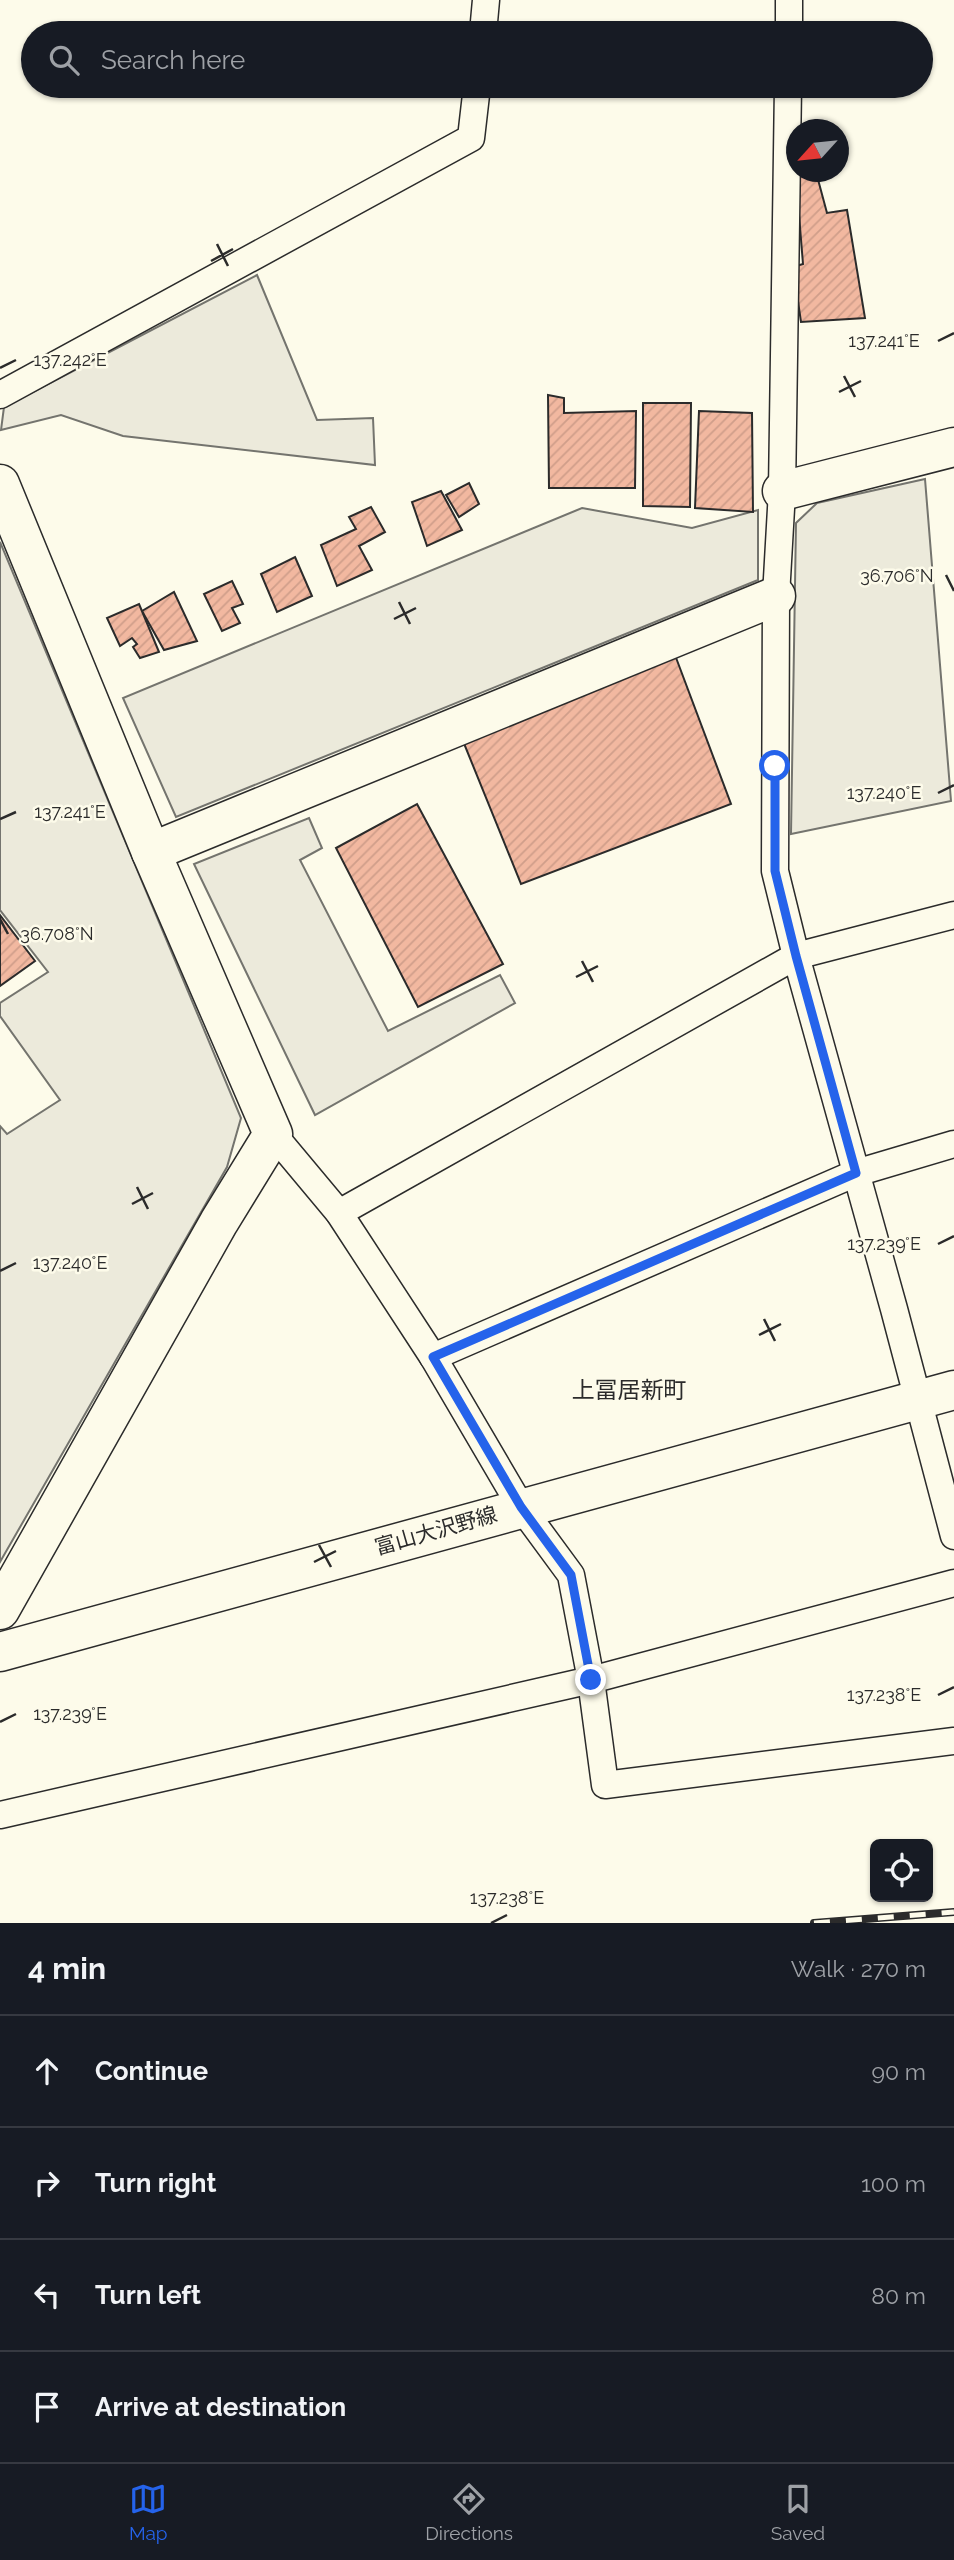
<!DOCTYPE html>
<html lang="en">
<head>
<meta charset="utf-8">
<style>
	body { margin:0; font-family:Raleway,"Noto Sans JP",sans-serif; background:#20242c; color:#f1f3f6 }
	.controls { position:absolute; right:21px; bottom:21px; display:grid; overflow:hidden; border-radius:10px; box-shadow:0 2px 5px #0004 }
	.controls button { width:63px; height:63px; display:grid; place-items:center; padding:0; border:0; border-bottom:2px solid #363941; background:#171b24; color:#f1f3f6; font:35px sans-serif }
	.compass { position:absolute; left:786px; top:119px; width:63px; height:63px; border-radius:50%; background:#171b24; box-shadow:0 2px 5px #0004; rotate:243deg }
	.stop { position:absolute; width:21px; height:21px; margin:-16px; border:5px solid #2563eb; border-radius:50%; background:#fff }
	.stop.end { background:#2563eb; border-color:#fff; box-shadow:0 2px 7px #0008 }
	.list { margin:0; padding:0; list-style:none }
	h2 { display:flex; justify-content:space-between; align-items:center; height:91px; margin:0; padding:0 28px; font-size:30px }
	h2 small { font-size:23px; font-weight:400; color:#9ea1a6 }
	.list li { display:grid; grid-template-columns:46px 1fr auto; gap:21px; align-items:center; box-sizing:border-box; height:112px; padding:0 28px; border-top:2px solid #363941 }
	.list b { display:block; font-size:26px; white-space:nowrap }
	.list em { font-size:23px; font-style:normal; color:#9ea1a6 }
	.icon { flex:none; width:38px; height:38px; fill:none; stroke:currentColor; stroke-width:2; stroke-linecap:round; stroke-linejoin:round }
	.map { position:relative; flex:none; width:954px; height:1923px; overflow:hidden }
	.search { position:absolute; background:#171b24; box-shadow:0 2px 5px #0004; left:21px; right:21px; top:21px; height:77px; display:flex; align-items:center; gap:18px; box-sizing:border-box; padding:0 24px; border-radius:38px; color:#9ea1a6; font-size:26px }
	.sheet { height:539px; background:#171b24 }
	nav { display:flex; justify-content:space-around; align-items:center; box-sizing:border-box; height:98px; border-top:2px solid #363941; background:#171b24; font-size:19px; color:#9ea1a6 }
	nav a { display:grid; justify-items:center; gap:4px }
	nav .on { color:#2563eb }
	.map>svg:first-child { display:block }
	.parking { fill:#eceadb; stroke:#74746e; stroke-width:2 }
	.building { fill:url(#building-hatch); stroke:#2b2b2b; stroke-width:2 }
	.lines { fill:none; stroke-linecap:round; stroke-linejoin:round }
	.street-casing { stroke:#2b2b2b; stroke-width:29 }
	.secondary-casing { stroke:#2b2b2b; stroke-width:41 }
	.primary-casing { stroke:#2b2b2b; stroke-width:41 }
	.street { stroke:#fdfbea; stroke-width:26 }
	.secondary { stroke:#fdfbea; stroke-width:38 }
	.primary { stroke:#fdfbea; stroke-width:38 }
	.rail-casing { stroke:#2b2b2b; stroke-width:8 }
	.rail { stroke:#fdfbea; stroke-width:5; stroke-dasharray:16; stroke-linecap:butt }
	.route { stroke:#2563eb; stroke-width:9 }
	.ticks { fill:none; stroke:#2b2b2b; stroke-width:2.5 }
	.labels { text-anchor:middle; stroke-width:5; stroke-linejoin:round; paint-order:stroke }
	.street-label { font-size:21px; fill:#2b2b2b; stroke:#fdfbea }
	.neighbourhood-label { font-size:23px; fill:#2b2b2b; stroke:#fdfbea }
	.ticks-label { font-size:18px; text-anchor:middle; fill:#2b2b2b; stroke:#fdfbea; stroke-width:5; stroke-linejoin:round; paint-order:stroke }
</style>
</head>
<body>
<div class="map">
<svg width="954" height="1923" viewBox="0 0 954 1923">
	<defs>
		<pattern id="building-hatch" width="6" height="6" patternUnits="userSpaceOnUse" patternTransform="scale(1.75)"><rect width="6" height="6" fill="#f2b8a0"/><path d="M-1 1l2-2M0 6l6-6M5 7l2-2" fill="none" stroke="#d09e8a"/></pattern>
	</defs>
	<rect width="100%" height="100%" fill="#fdfbea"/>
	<!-- parking -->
	<g class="parking">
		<path d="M257,275L317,420L373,418L375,465L123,436L61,415L1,430L4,407Z"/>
		<path d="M925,479L951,801L791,834L796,523L817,503Z"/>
		<path d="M582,508L692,528L758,510V580L176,817L123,698Z"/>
		<path d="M0,542L241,1118L227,1167L0,1562V1126L7,1134L60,1100L0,1016V1003L48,972L0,910Z"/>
		<path d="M309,818L322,848L300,860L388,1031L500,975L515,1003L315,1115L194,864Z"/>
	</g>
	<!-- building -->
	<g class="building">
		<path d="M816,172L827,213L847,210L865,318L801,322L793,267L803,264L796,178Z"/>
		<path d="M548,395L564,398V413L636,411L635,488H549Z"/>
		<path d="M643,403H691L690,507L643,506Z"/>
		<path d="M699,411L752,413L753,512L695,508Z"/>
		<path d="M469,483L479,504L459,517L446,495Z"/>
		<path d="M441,491L462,530L427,546L412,502Z"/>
		<path d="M371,507L385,532L359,546L372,570L337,586L321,545L356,529L349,517Z"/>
		<path d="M295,557L312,596L277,612L261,574Z"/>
		<path d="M232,581L243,604L232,608L240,623L222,631L204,594Z"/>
		<path d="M174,592L197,641L164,650L142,611Z"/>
		<path d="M139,604L159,652L140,658L133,647L137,644L132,638L120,646L107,618Z"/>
		<path d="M675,655L731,804L521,884L463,741Z"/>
		<path d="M417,804L503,964L418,1007L336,848Z"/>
		<path d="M0,915L35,961L0,986Z"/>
	</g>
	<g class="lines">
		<!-- street casing -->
		<g class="street-casing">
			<g id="street">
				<path d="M483,33L486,0"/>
				<path d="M789,33V0"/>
				<path d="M788,86L782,491L776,596L775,871L796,956L894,1309L954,1536"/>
				<path d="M0,395L471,138L477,86"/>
				<path d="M273,1134L339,1213L433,1357L521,1507L571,1575L591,1680L605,1785L954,1741"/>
				<path d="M339,1213L796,956L954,915"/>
				<path d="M433,1357L856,1173L954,1144"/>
				<path d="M0,1815L591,1680L954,1583"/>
			</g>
		</g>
		<!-- secondary casing -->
		<g class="secondary-casing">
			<g id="secondary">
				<path d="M0,484L151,852L273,1134L219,1222L0,1610"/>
				<path d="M782,491L954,447"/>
				<path d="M151,852L776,596"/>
			</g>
		</g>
		<!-- primary casing -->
		<g class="primary-casing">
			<path id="primary" d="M0,1652L954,1390"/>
		</g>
		<!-- street -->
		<use href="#street" class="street"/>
		<!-- secondary -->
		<use href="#secondary" class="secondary"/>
		<!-- primary -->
		<use href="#primary" class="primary"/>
		<!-- rail casing -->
		<g class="rail-casing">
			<path id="rail" d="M814,1923L954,1912"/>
		</g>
		<!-- rail -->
		<use href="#rail" class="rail"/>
	</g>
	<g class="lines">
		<!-- route -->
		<path class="route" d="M591,1680L571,1575L521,1507L433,1357L856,1173L796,956L775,871V766"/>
	</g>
	<!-- ticks -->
	<path class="ticks" d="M217,244L228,266M211,261L233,249M938,341L954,333M0,368L16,360M844,376L855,397M839,392L861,381M946,575L954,591M399,602L410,624M394,619L416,608M938,793L954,785M0,819L16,812M0,919L8,934M582,961L593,982M576,977L598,966M137,1187L148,1209M132,1204L153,1193M938,1244L954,1236M0,1271L16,1263M764,1319L775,1341M759,1335L781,1324M319,1545L331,1567M314,1562L336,1551M938,1695L954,1687M0,1722L16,1714M491,1923L507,1915"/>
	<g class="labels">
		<!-- street labels -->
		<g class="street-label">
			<text transform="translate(436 1531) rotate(-16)" y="7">富山大沢野線</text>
		</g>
		<!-- neighbourhood labels -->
		<g class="neighbourhood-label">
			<text x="629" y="1398">上冨居新町</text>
		</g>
	</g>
	<g class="ticks-label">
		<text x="884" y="347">137.241°E</text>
		<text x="70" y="366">137.242°E</text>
		<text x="897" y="582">36.706°N</text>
		<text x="884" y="799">137.240°E</text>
		<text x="70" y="818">137.241°E</text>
		<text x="57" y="940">36.708°N</text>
		<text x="884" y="1250">137.239°E</text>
		<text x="70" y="1269">137.240°E</text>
		<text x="884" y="1701">137.238°E</text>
		<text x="70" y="1720">137.239°E</text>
		<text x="507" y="1904">137.238°E</text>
	</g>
</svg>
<div class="controls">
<button><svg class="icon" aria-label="locate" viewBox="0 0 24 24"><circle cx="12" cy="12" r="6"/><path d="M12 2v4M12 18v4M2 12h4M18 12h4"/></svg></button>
</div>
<svg class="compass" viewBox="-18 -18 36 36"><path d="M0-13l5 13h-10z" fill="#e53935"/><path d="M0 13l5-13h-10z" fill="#9ea1a6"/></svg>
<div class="stop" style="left:775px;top:766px"></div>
<div class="stop end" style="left:591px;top:1680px"></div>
<div class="search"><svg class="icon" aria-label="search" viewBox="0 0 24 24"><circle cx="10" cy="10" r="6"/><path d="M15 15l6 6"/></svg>Search here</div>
</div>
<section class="sheet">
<h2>4 min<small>Walk · 270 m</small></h2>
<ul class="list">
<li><svg class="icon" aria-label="ahead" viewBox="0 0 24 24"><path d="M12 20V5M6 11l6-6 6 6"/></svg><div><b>Continue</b></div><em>90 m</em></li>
<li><svg class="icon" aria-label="right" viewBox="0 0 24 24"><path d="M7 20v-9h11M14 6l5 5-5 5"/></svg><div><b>Turn right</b></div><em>100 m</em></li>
<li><svg class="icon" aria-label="left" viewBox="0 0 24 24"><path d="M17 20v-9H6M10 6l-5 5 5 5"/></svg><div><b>Turn left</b></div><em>80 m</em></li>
<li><svg class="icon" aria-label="arrive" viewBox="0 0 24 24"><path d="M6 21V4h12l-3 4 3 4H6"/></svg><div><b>Arrive at destination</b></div></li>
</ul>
</section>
<nav>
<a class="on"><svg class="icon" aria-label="map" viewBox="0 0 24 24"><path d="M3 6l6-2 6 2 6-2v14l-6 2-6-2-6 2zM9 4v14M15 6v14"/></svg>Map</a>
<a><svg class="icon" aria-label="directions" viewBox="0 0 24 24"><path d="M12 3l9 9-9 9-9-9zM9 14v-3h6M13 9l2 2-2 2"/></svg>Directions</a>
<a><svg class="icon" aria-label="saved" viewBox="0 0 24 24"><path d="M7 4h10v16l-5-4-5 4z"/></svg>Saved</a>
</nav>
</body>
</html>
